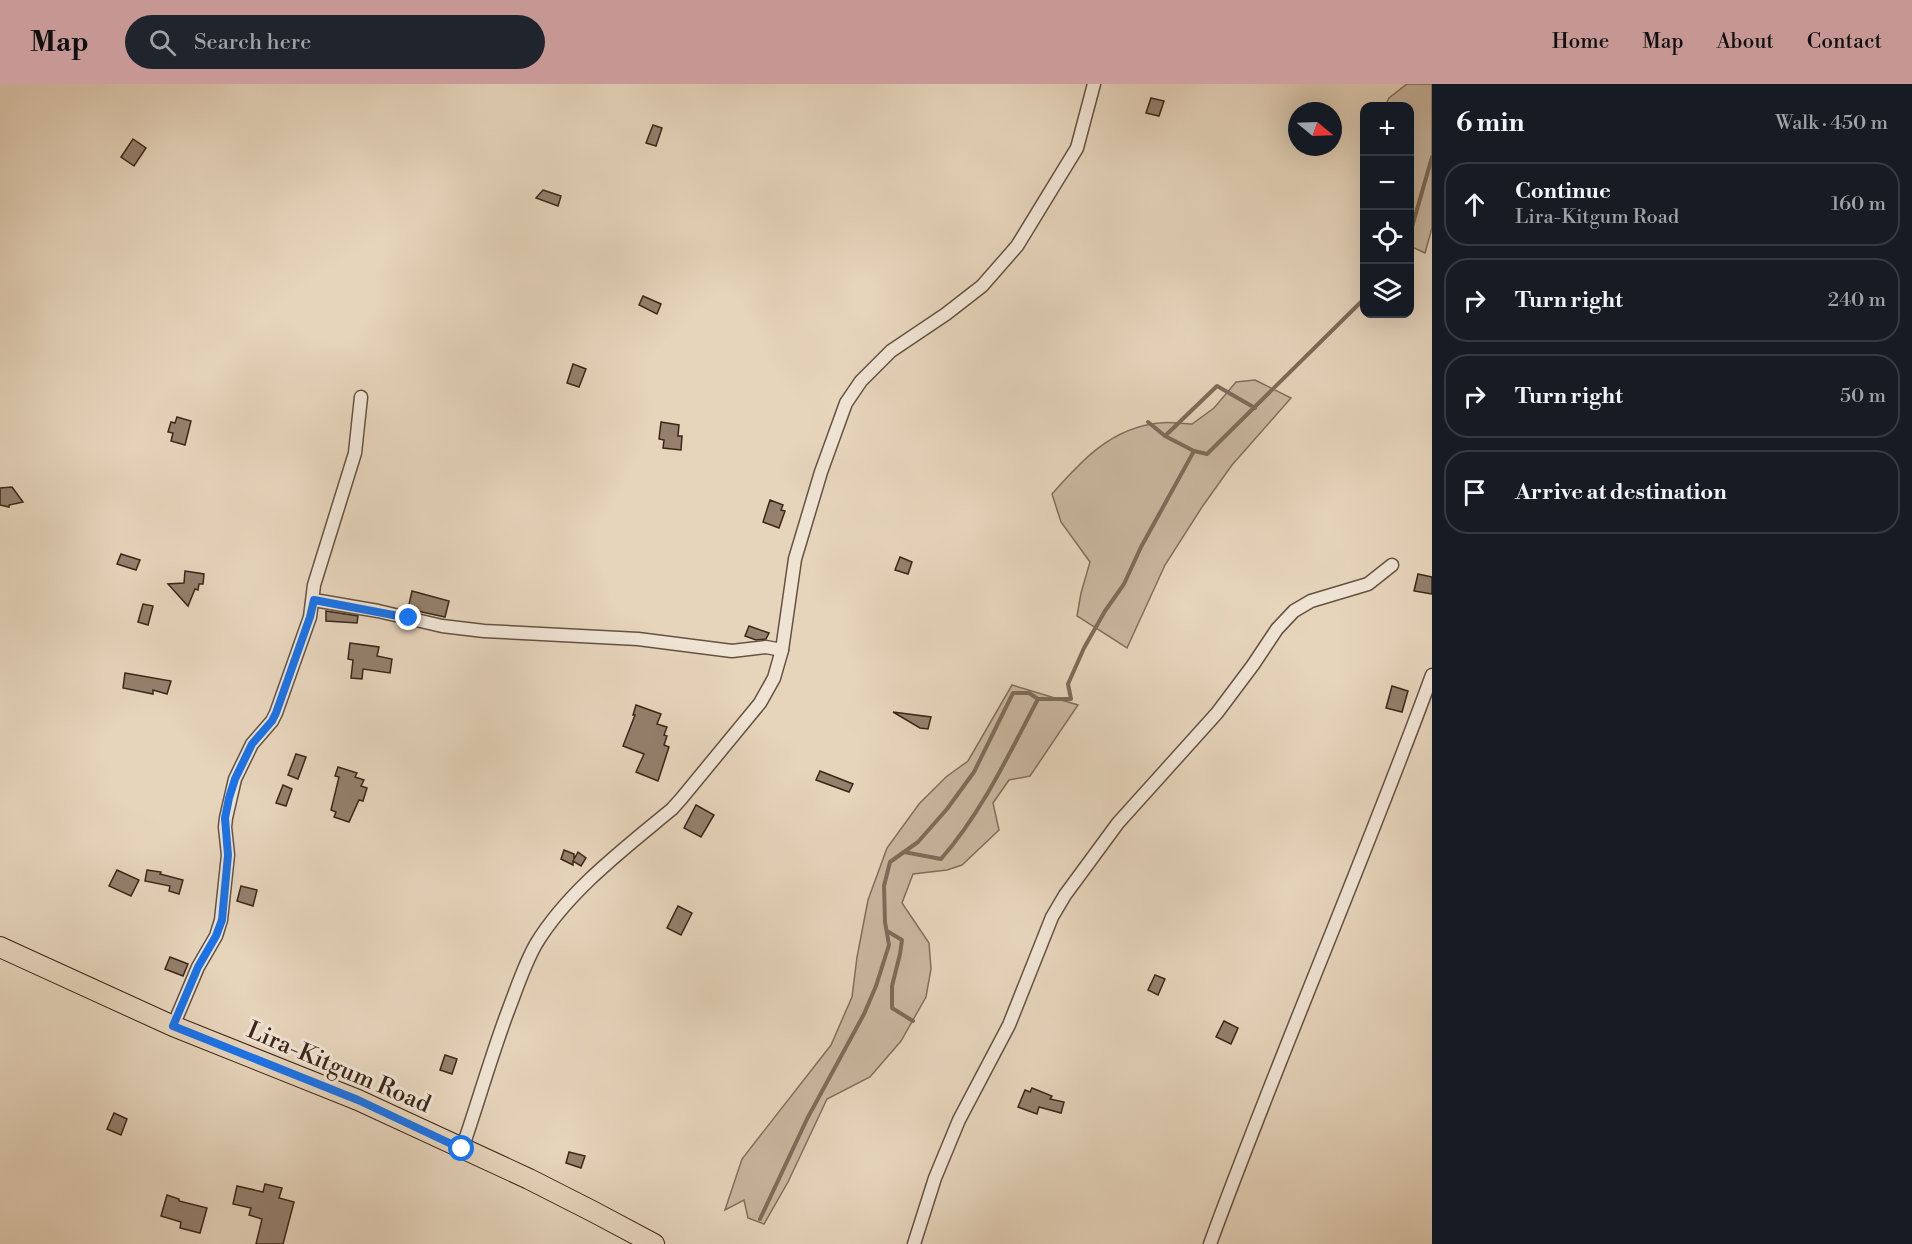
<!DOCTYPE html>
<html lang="en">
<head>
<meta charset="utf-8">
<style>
	body { margin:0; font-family:"Libre Bodoni",serif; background:#20242c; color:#f1f3f6 }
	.controls { position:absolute; right:18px; top:18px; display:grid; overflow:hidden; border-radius:12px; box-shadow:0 6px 24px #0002 }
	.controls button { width:54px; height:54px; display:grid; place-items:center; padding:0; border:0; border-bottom:2px solid #363941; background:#171b24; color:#f1f3f6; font:30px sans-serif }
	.compass { position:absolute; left:1288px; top:18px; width:54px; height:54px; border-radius:50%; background:#171b24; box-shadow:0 6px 24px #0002; rotate:109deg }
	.stop { position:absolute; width:18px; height:18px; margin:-14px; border:4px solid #1a73e8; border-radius:50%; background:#fff }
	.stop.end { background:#1a73e8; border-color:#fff; box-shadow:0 2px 6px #0008 }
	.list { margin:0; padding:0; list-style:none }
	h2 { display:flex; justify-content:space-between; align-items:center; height:78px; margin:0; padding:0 24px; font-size:26px }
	h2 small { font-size:20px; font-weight:400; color:#9ea1a6 }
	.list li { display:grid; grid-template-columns:39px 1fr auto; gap:18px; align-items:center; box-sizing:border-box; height:84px; margin:0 12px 12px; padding:0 12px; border:2px solid #363941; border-radius:24px }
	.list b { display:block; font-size:22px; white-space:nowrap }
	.list p { margin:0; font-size:20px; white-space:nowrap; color:#9ea1a6 }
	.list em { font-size:20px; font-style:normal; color:#9ea1a6 }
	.icon { flex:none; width:33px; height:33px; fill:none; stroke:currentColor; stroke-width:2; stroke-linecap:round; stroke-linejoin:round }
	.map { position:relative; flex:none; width:1432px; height:1160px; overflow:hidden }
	header { display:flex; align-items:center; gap:36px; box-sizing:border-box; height:84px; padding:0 30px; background:#c59692; color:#111 }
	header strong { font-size:28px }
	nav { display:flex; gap:33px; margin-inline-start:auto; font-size:21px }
	.search { width:420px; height:54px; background:#20242c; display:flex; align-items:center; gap:15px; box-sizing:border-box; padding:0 21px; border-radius:33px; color:#9ea1a6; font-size:22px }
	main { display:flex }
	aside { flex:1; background:#171b24 }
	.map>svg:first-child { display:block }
	.green { fill:#c9b69f; stroke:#826e5c; stroke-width:1.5 }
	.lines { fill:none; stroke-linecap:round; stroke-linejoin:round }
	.stream { stroke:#7f6b59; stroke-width:4 }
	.building { fill:#94806d; stroke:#3c2619; stroke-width:1.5 }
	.minor-casing { stroke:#665242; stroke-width:15 }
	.primary-casing { stroke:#3c2619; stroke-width:22 }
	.minor { stroke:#efe3d3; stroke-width:12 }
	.primary { stroke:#e6d4bb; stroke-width:20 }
	.route { stroke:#1a73e8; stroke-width:8 }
	.labels { text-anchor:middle; stroke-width:6; stroke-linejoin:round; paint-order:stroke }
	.street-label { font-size:24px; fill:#3c2619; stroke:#efe3d3 }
</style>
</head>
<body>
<header>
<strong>Map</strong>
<div class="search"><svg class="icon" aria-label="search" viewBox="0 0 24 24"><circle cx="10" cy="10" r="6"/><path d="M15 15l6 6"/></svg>Search here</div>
<nav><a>Home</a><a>Map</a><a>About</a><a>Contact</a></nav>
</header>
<main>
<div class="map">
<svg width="1432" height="1160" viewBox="0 0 1432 1160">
	<rect width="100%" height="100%" fill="#e6d4bb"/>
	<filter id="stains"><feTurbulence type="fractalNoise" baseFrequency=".00333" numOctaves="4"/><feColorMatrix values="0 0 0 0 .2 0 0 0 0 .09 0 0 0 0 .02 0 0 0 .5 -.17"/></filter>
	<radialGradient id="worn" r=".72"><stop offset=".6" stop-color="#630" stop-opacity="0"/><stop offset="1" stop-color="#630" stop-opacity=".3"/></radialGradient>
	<!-- green -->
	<g class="green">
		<path d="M1407,0H1432V144L1425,169L1410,162V22H1385L1389,14Z"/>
		<path d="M1255,296L1291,314L1232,381L1202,423L1165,481L1127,564L1077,532L1081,509L1090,478L1061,438L1052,410C1082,376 1111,344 1159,339C1170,337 1182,340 1192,340L1214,324L1236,298Z"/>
		<path d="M1012,601L1078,621L1030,692L1009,696L993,719L999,746L962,781L947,786L913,790L902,819L929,859L931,885L926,913L901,957L870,993L827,1015L788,1098L764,1140L748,1134L744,1116L725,1126L742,1075L831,961L852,913L857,873L868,816L887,764L919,720L946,693L968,677Z"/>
	</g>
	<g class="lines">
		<!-- stream -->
		<g class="stream">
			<path d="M1410,150L1432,73"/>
			<path d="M1148,338L1165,352L1194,367"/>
			<path d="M1165,352L1217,302L1255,324"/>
			<path d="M904,768L941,775C982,728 1009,670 1038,615H1071L1068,600L1084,564L1105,527L1124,500L1141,463L1194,367L1207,370L1364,215"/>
			<path d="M887,847L902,856L900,870L892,902V924L913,937"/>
			<path d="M760,1135L807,1035L864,930L876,902L889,861L885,838L884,802L890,778L918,758L947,725L974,688L1013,609H1029L1038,615"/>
		</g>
	</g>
	<!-- building -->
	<g class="building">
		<path d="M1151,14L1164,17L1159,32L1146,29Z"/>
		<path d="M653,41L662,44L656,62L646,59Z"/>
		<path d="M133,55L146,64L134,82L121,73Z"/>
		<path d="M543,106L561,112L558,122L536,114Z"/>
		<path d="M643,212L661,220L657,230L639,221Z"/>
		<path d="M573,280L586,285L579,303L567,299Z"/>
		<path d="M177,333L191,337L185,361L171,357L173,349L168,348L171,338L175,339Z"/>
		<path d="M661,338L679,341L678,352H682L681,366L663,364L664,356L659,355Z"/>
		<path d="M12,403L23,418L9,421V423L0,421V404Z"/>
		<path d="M770,416L783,421L781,426L785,427L779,444L763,438Z"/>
		<path d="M121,470L140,476L136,486L117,480Z"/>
		<path d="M900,473L912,478L908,490L895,486Z"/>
		<path d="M185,487L204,490L203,500H199L198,506L195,505L188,522L168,500L184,499Z"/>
		<path d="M1418,490L1432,493V510L1414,507Z"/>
		<path d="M412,507L449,517L445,533L408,525Z"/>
		<path d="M143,520L153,522L148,541L138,538Z"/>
		<path d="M326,527L358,532L357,539L326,537Z"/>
		<path d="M749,542L769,549L766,555L756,556L745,552Z"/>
		<path d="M350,559L379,563L377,572L392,575L390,589L363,585L362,595L351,594L353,576L348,575Z"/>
		<path d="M125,589L171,597L167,610L153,606V610L123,604Z"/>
		<path d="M1392,602L1408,607L1402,628L1386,624Z"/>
		<path d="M636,621L661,630L657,640L667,643L664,651L667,652L664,661L669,663L658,697L636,688L644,670L623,662L635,631H633Z"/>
		<path d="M893,628L931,633L928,645L920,644Z"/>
		<path d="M296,670L306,673L298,695L288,691Z"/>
		<path d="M338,683L357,689L355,693L364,696L361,702L367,704L363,717L359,716L349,738L334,733L336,728L331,726L339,693L335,692Z"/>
		<path d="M820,687L853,700L849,708L816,696Z"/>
		<path d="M283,701L292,705L286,722L276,719Z"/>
		<path d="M696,721L714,731L701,753L684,744Z"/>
		<path d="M564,766L574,770V775L578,768L586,774L581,782L573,777V781L561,775Z"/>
		<path d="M117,786L139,796L131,812L109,802Z"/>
		<path d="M147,786L161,788L160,790L183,796L179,810L169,807L170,802L145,797Z"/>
		<path d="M241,802L257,806L253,822L237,817Z"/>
		<path d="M678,822L692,829L681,851L667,844Z"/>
		<path d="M170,873L188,880L183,892L165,885Z"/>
		<path d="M1155,891L1165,895L1158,911L1148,906Z"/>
		<path d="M1224,937L1238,944L1231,960L1216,953Z"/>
		<path d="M445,971L457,975L452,990L440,986Z"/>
		<path d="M1032,1004L1052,1012L1050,1015L1064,1018L1061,1029L1039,1023L1037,1030L1018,1023L1025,1006L1030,1008Z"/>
		<path d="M114,1029L127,1035L121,1051L107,1045Z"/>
		<path d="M569,1068L585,1072L581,1084L566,1079Z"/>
		<path d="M265,1100L282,1104L279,1114L294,1118L283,1160H256L262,1135L249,1131L251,1124L233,1120L237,1102L263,1108Z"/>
		<path d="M167,1111L179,1115V1117L207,1124L200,1149L180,1144L181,1138L161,1132Z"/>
	</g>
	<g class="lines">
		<!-- minor casing -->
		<g class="minor-casing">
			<g id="minor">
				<path d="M314,516L378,527L442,542L484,547L638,555L732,567L766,563L782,566"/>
				<path d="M173,942L198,883L216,852L221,836L228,771L225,743L226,734L235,695L252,660L272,637L276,629L310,533L314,501L355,369L361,313"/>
				<path d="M462,1065C478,1019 491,972 508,927C517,904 524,881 536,860C568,807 625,764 672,725L681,715L760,619L774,594L782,566L795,475L821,388L846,319L861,297L891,267L946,230L982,202L1017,162L1077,64L1094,0"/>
				<path d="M914,1160L935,1094L959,1036L1009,941L1052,833L1065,811L1118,739L1217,629L1253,581L1277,545L1294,527L1311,517L1368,500L1392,481"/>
				<path d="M1210,1160C1280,969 1362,782 1432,591"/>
			</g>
		</g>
		<!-- primary casing -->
		<g class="primary-casing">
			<path id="primary" d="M0,863L173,942L358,1016L529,1095L592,1127L654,1160"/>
		</g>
		<!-- minor -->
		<use href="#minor" class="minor"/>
		<!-- primary -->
		<use href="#primary" class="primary"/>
	</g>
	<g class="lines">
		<!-- route -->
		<path class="route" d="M409,534L314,516L310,533L276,629L272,637L252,660L235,695L229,714L225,734L228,771L222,836L216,852L198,883L173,942L358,1016L462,1065"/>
	</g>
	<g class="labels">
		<!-- street labels -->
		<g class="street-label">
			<text transform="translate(339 983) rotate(23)" y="8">Lira-Kitgum Road</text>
		</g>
	</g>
	<rect width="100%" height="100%" filter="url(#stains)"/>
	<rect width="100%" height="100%" fill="url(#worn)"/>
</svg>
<div class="controls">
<button>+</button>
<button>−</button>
<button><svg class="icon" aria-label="locate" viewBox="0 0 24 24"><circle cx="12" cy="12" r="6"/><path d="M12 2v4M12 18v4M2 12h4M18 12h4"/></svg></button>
<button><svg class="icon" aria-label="layers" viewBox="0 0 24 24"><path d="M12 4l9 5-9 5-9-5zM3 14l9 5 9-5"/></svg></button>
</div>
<svg class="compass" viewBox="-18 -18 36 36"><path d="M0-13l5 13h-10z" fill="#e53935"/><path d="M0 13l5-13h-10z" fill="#9ea1a6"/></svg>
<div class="stop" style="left:462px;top:1065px"></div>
<div class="stop end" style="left:409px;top:534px"></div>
</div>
<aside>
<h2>6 min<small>Walk · 450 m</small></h2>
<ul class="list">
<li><svg class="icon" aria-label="ahead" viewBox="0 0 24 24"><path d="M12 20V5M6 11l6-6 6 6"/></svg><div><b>Continue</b><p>Lira-Kitgum Road</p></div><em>160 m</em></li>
<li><svg class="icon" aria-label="right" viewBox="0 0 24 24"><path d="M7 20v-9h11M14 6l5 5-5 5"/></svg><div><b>Turn right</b></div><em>240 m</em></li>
<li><svg class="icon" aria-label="right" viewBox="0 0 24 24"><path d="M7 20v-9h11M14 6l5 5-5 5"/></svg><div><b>Turn right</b></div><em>50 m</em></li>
<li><svg class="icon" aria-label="arrive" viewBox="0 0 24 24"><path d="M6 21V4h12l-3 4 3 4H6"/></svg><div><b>Arrive at destination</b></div></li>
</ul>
</aside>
</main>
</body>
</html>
